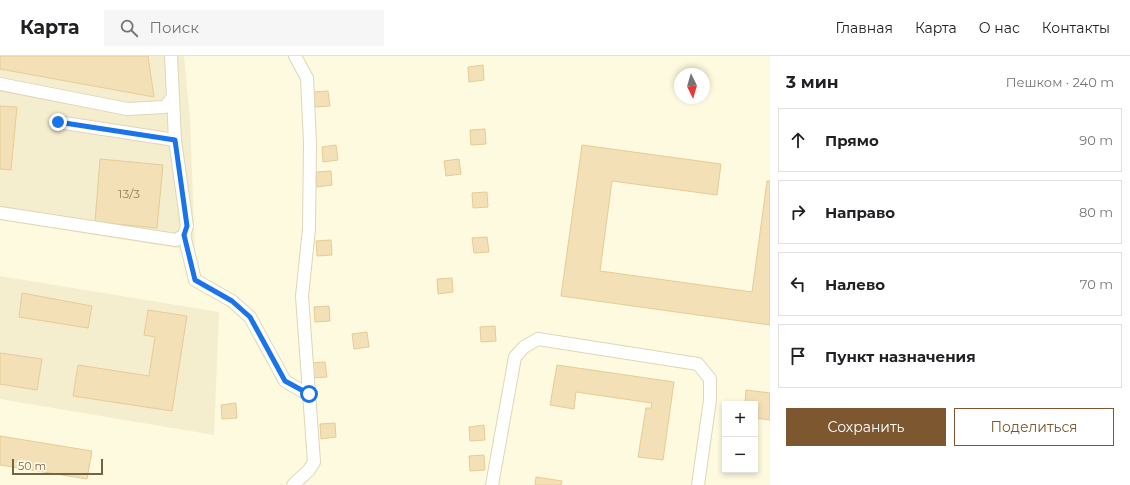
<!DOCTYPE html>
<html lang="ru">
<head>
<meta charset="utf-8">
<style>
	body { margin:0; font-family:Montserrat,sans-serif; background:#f6f6f6; color:#202124 }
	.controls { position:absolute; right:12px; bottom:12px; display:grid; overflow:hidden; border-radius:0px; box-shadow:0 2px 6px #0003 }
	.controls button { width:36px; height:36px; display:grid; place-items:center; padding:0; border:0; border-bottom:1px solid #e0e0e0; background:#fff; color:#202124; font:20px sans-serif }
	.compass { position:absolute; left:674px; top:12px; width:36px; height:36px; border-radius:50%; background:#fff; box-shadow:0 2px 6px #0003; rotate:175deg }
	.scale { position:absolute; left:12px; bottom:10px; width:91px; box-sizing:border-box; padding-left:4px; border:2px solid #746446; border-top:0; font-size:11px; line-height:14px; white-space:nowrap; color:#746446; -webkit-text-stroke:3px #fffde6; paint-order:stroke }
	.stop { position:absolute; width:12px; height:12px; margin:-9px; border:3px solid #1a73e8; border-radius:50%; background:#fff }
	.stop.end { background:#1a73e8; border-color:#fff; box-shadow:0 1px 4px #0008 }
	.list { margin:0; padding:0; list-style:none }
	h2 { display:flex; justify-content:space-between; align-items:center; height:52px; margin:0; padding:0 16px; font-size:17px }
	h2 small { font-size:13px; font-weight:400; color:#757577 }
	.list li { display:grid; grid-template-columns:26px 1fr auto; gap:12px; align-items:center; box-sizing:border-box; height:64px; margin:0 8px 8px; padding:0 8px; border:1px solid #e0e0e0; border-radius:0px }
	.list b { display:block; font-size:15px; white-space:nowrap }
	.list em { font-size:13px; font-style:normal; color:#757577 }
	.actions { display:flex; gap:8px; padding:12px 16px }
	.actions a { flex:1; padding:9px 0; border:1px solid #7c5730; border-radius:0px; text-align:center; font-size:14px; color:#7c5730 }
	.actions .main { background:#7c5730; color:#fff }
	.icon { flex:none; width:22px; height:22px; fill:none; stroke:currentColor; stroke-width:2; stroke-linecap:round; stroke-linejoin:round }
	.map { position:relative; flex:none; width:770px; height:429px; overflow:hidden }
	header { display:flex; align-items:center; gap:24px; box-sizing:border-box; height:56px; padding:0 20px; background:#fff; border-bottom:1px solid #e0e0e0 }
	header strong { font-size:19px }
	nav { display:flex; gap:22px; margin-inline-start:auto; font-size:14px }
	.search { width:280px; height:36px; background:#f6f6f6; display:flex; align-items:center; gap:10px; box-sizing:border-box; padding:0 14px; border-radius:0px; color:#757577; font-size:15px }
	main { display:flex }
	aside { flex:1; background:#fff }
	.map>svg:first-child { display:block }
	.residential { fill:#f5eece }
	.building { fill:#f3e0b6; stroke:#e6cc96 }
	.lines { fill:none; stroke-linecap:round; stroke-linejoin:round }
	.minor-casing { stroke:#ded6b8; stroke-width:14 }
	.minor { stroke:#fff; stroke-width:12 }
	.route { stroke:#1a73e8; stroke-width:5 }
	.labels { text-anchor:middle; stroke-width:3.5; stroke-linejoin:round; paint-order:stroke }
	.number-label { font-size:12px; fill:#948362 }
</style>
</head>
<body>
<header>
<strong>Карта</strong>
<div class="search"><svg class="icon" aria-label="search" viewBox="0 0 24 24"><circle cx="10" cy="10" r="6"/><path d="M15 15l6 6"/></svg>Поиск</div>
<nav><a>Главная</a><a>Карта</a><a>О нас</a><a>Контакты</a></nav>
</header>
<main>
<div class="map">
<svg width="770" height="429" viewBox="0 0 770 429">
	<rect width="100%" height="100%" fill="#fdfadf"/>
	<!-- residential -->
	<g class="residential">
		<path d="M0,0H184L190,63L195,195L0,164Z"/>
		<path d="M0,220L219,256L214,379L0,343Z"/>
	</g>
	<!-- building -->
	<g class="building">
		<path d="M0,0H148L154,41L0,13Z"/>
		<path d="M483,9L484,24L469,26L468,11Z"/>
		<path d="M328,35L330,50L315,51L313,36Z"/>
		<path d="M0,50L17,51L11,114L0,113Z"/>
		<path d="M485,73L486,88L471,89L470,74Z"/>
		<path d="M336,89L338,104L323,106L322,91Z"/>
		<path d="M582,89L721,108L717,139L612,125L600,215L752,236L767,125H770V269L561,240Z"/>
		<path d="M100,103L163,109L157,172L95,166Z"/>
		<path d="M459,103L461,118L446,120L444,105Z"/>
		<path d="M331,115L332,129L317,131L316,116Z"/>
		<path d="M487,136L488,151L473,152L472,137Z"/>
		<path d="M487,181L489,196L474,197L472,182Z"/>
		<path d="M331,184L332,199L317,200L316,185Z"/>
		<path d="M452,222L453,236L438,238L437,223Z"/>
		<path d="M22,237L92,250L88,272L19,261Z"/>
		<path d="M329,250L330,265L315,266L314,251Z"/>
		<path d="M148,254L187,260L172,355L73,340L78,309L149,320L155,281L144,279Z"/>
		<path d="M495,270L496,285L481,286L480,271Z"/>
		<path d="M367,276L369,291L354,293L352,278Z"/>
		<path d="M0,297L42,303L37,334L0,328Z"/>
		<path d="M325,306L327,321L312,322L310,307Z"/>
		<path d="M557,309L674,326L663,404L638,401L646,352H651L652,347L576,336L574,353L550,349Z"/>
		<path d="M746,334L770,337V364L755,362V348H745Z"/>
		<path d="M236,347L237,362L222,363L221,349Z"/>
		<path d="M335,367L336,381L321,383L320,368Z"/>
		<path d="M484,369L485,384L470,385L469,371Z"/>
		<path d="M0,380L92,395L87,423L0,409Z"/>
		<path d="M484,399L485,414L470,415L469,400Z"/>
		<path d="M536,421L562,425L561,429H535Z"/>
	</g>
	<g class="lines">
		<!-- minor casing -->
		<g class="minor-casing">
			<g id="minor">
				<path d="M0,28L127,53L165,51L173,41L171,0"/>
				<path d="M58,66L175,84"/>
				<path d="M0,157L176,184L184,179L187,170L175,84L173,41"/>
				<path d="M184,179L195,224L232,245L250,261L285,325L309,339"/>
				<path d="M293,429L309,414L314,406L302,240L309,173L310,87L307,22L295,0"/>
				<path d="M492,429L515,301L524,291L538,283L698,308L710,323V344L698,429"/>
			</g>
		</g>
		<!-- minor -->
		<use href="#minor" class="minor"/>
	</g>
	<g class="lines">
		<!-- route -->
		<path class="route" d="M58,66L175,84L187,170L184,179L195,224L232,245L250,261L285,325L309,338"/>
	</g>
	<g class="labels">
		<!-- number labels -->
		<g class="number-label">
			<text x="129" y="142">13/3</text>
		</g>
	</g>
</svg>
<div class="controls">
<button>+</button>
<button>−</button>
</div>
<svg class="compass" viewBox="-18 -18 36 36"><path d="M0-13l5 13h-10z" fill="#e53935"/><path d="M0 13l5-13h-10z" fill="#757577"/></svg>
<div class="scale">50 m</div>
<div class="stop" style="left:309px;top:338px"></div>
<div class="stop end" style="left:58px;top:66px"></div>
</div>
<aside>
<h2>3 мин<small>Пешком · 240 m</small></h2>
<ul class="list">
<li><svg class="icon" aria-label="ahead" viewBox="0 0 24 24"><path d="M12 20V5M6 11l6-6 6 6"/></svg><div><b>Прямо</b></div><em>90 m</em></li>
<li><svg class="icon" aria-label="right" viewBox="0 0 24 24"><path d="M7 20v-9h11M14 6l5 5-5 5"/></svg><div><b>Направо</b></div><em>80 m</em></li>
<li><svg class="icon" aria-label="left" viewBox="0 0 24 24"><path d="M17 20v-9H6M10 6l-5 5 5 5"/></svg><div><b>Налево</b></div><em>70 m</em></li>
<li><svg class="icon" aria-label="arrive" viewBox="0 0 24 24"><path d="M6 21V4h12l-3 4 3 4H6"/></svg><div><b>Пункт назначения</b></div></li>
</ul>
<div class="actions"><a class="main">Сохранить</a><a>Поделиться</a></div>
</aside>
</main>
</body>
</html>
